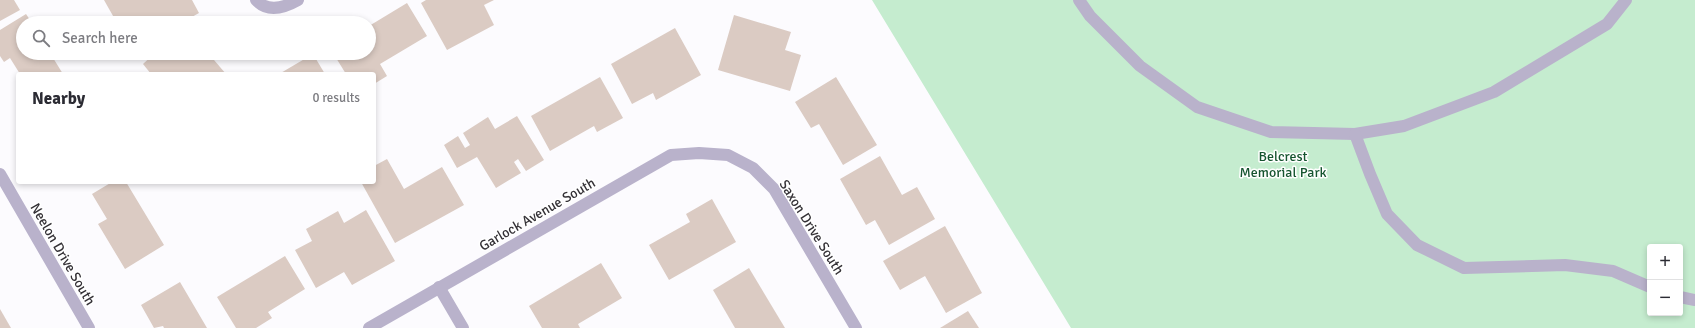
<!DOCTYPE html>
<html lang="en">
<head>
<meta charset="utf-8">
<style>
	body { margin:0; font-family:Signika,sans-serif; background:#f2f2f3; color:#2b2b33 }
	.controls { position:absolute; right:12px; bottom:12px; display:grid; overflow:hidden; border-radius:4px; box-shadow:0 2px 6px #0003 }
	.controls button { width:36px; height:36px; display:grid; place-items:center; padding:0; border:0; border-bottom:1px solid #e1e1e2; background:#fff; color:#2b2b33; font:20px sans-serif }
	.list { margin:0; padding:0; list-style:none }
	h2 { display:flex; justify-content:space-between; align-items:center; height:52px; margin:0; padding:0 16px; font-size:17px }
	h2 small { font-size:13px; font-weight:400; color:#7c7c81 }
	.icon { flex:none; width:22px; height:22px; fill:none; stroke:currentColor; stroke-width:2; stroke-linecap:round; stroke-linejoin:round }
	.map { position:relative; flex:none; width:1695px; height:328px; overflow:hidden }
	.search { position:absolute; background:#fff; box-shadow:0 2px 6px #0003; left:16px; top:16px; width:360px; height:44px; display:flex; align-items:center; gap:10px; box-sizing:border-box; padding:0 14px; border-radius:22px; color:#7c7c81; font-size:15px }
	.panel { position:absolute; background:#fff; box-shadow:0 2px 6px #0003; left:16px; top:72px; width:360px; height:112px; border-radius:4px }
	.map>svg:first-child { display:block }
	.green { fill:#c5eccf; fill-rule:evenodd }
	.building { fill:#dbcbc3 }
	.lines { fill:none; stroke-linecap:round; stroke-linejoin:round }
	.service { stroke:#b9b2cb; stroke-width:12 }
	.minor { stroke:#b9b2cb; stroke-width:12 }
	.labels { text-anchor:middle; stroke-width:3; stroke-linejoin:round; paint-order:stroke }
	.park-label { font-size:14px; fill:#165530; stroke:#fff }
	.street-label { font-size:14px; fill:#343136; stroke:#fff }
</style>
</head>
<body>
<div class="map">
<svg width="1695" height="328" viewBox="0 0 1695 328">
	<rect width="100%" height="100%" fill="#fcfbfe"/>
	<!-- green -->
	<path class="green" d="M872,0H1695V328H1071ZM1650,247H1680V313H1650Z"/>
	<!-- building -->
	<g class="building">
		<path d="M0,0H14L20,10L0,21Z"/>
		<path d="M104,0H192L199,13L181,23H117Z"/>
		<path d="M426,0H494L484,5L494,25L447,50L421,3Z"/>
		<path d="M407,3L427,36L380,64L387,76L374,84V74H346L333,53H369V26Z"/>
		<path d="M26,14L32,23H23V53H50L63,74H20L10,58L4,62L0,56V30Z"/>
		<path d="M734,15L791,32L785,50L801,55L790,91L718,70Z"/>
		<path d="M675,28L701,75L656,100L653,93L632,104L611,64Z"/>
		<path d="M155,53H208L226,74H151L143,64Z"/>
		<path d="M313,54L325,74H279Z"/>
		<path d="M600,77L623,118L597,132L594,126L550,151L531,116Z"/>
		<path d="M836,77L877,145L843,165L819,124L811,128L795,102Z"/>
		<path d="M517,116L544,160L526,171L518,159L514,162L521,173L496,188L477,157L457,168L444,145L458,136L465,148L470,145L463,133L488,117L495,129Z"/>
		<path d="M880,156L902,195L917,187L935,219L889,245L875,220L866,225L840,179Z"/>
		<path d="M387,159L404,189L442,167L464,205L395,243L361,182H374V166Z"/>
		<path d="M112,182H126L164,245L125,269L98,224L107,219L92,194Z"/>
		<path d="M712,199L736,242L669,280L649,245L690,222L686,214Z"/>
		<path d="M366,210L395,261L352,285L344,272L316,288L295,250L312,241L306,229L338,211L344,223Z"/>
		<path d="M945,226L982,293L946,313L925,276L900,290L883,261Z"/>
		<path d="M285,256L305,289L268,312L272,318L256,328H236L217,297Z"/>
		<path d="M601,263L622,298L578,324L580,328H542L529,306Z"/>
		<path d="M749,268L785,328H735L713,290Z"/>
		<path d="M180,282L207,328H164L163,326L154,328L141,305Z"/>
		<path d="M0,309L11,328H0Z"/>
		<path d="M968,311L979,328H940Z"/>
	</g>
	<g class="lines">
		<!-- service -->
		<g class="service">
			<path d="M1079,0L1090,16L1140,66L1197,107L1271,132L1355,134L1404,126L1494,92L1607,24L1626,0"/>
			<path d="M1355,134L1370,174L1387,214L1417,245L1464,268L1565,265L1613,271L1650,287"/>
			<path d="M1680,297L1695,300"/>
		</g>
		<!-- minor -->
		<g class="minor">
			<path d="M256,0C268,13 284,8 298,0"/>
			<path d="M0,174L89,328"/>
			<path d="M439,287L463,328"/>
			<path d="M369,328L671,155L699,153L728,155L753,168L774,189L856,328"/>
		</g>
	</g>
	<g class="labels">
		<!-- park labels -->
		<g class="park-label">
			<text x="1283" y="161">Belcrest<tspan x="1283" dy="16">Memorial Park</tspan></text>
		</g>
		<!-- street labels -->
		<g class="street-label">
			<text transform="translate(537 214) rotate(-30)" y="5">Garlock Avenue South</text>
			<text transform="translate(812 227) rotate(58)" y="5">Saxon Drive South</text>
			<text transform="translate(63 254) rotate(60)" y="5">Neelon Drive South</text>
		</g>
	</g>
</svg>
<div class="controls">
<button>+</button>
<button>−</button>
</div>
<div class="search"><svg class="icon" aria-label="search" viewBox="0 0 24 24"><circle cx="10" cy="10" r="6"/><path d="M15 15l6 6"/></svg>Search here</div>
<section class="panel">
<h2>Nearby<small>0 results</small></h2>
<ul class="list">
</ul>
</section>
</div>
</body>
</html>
